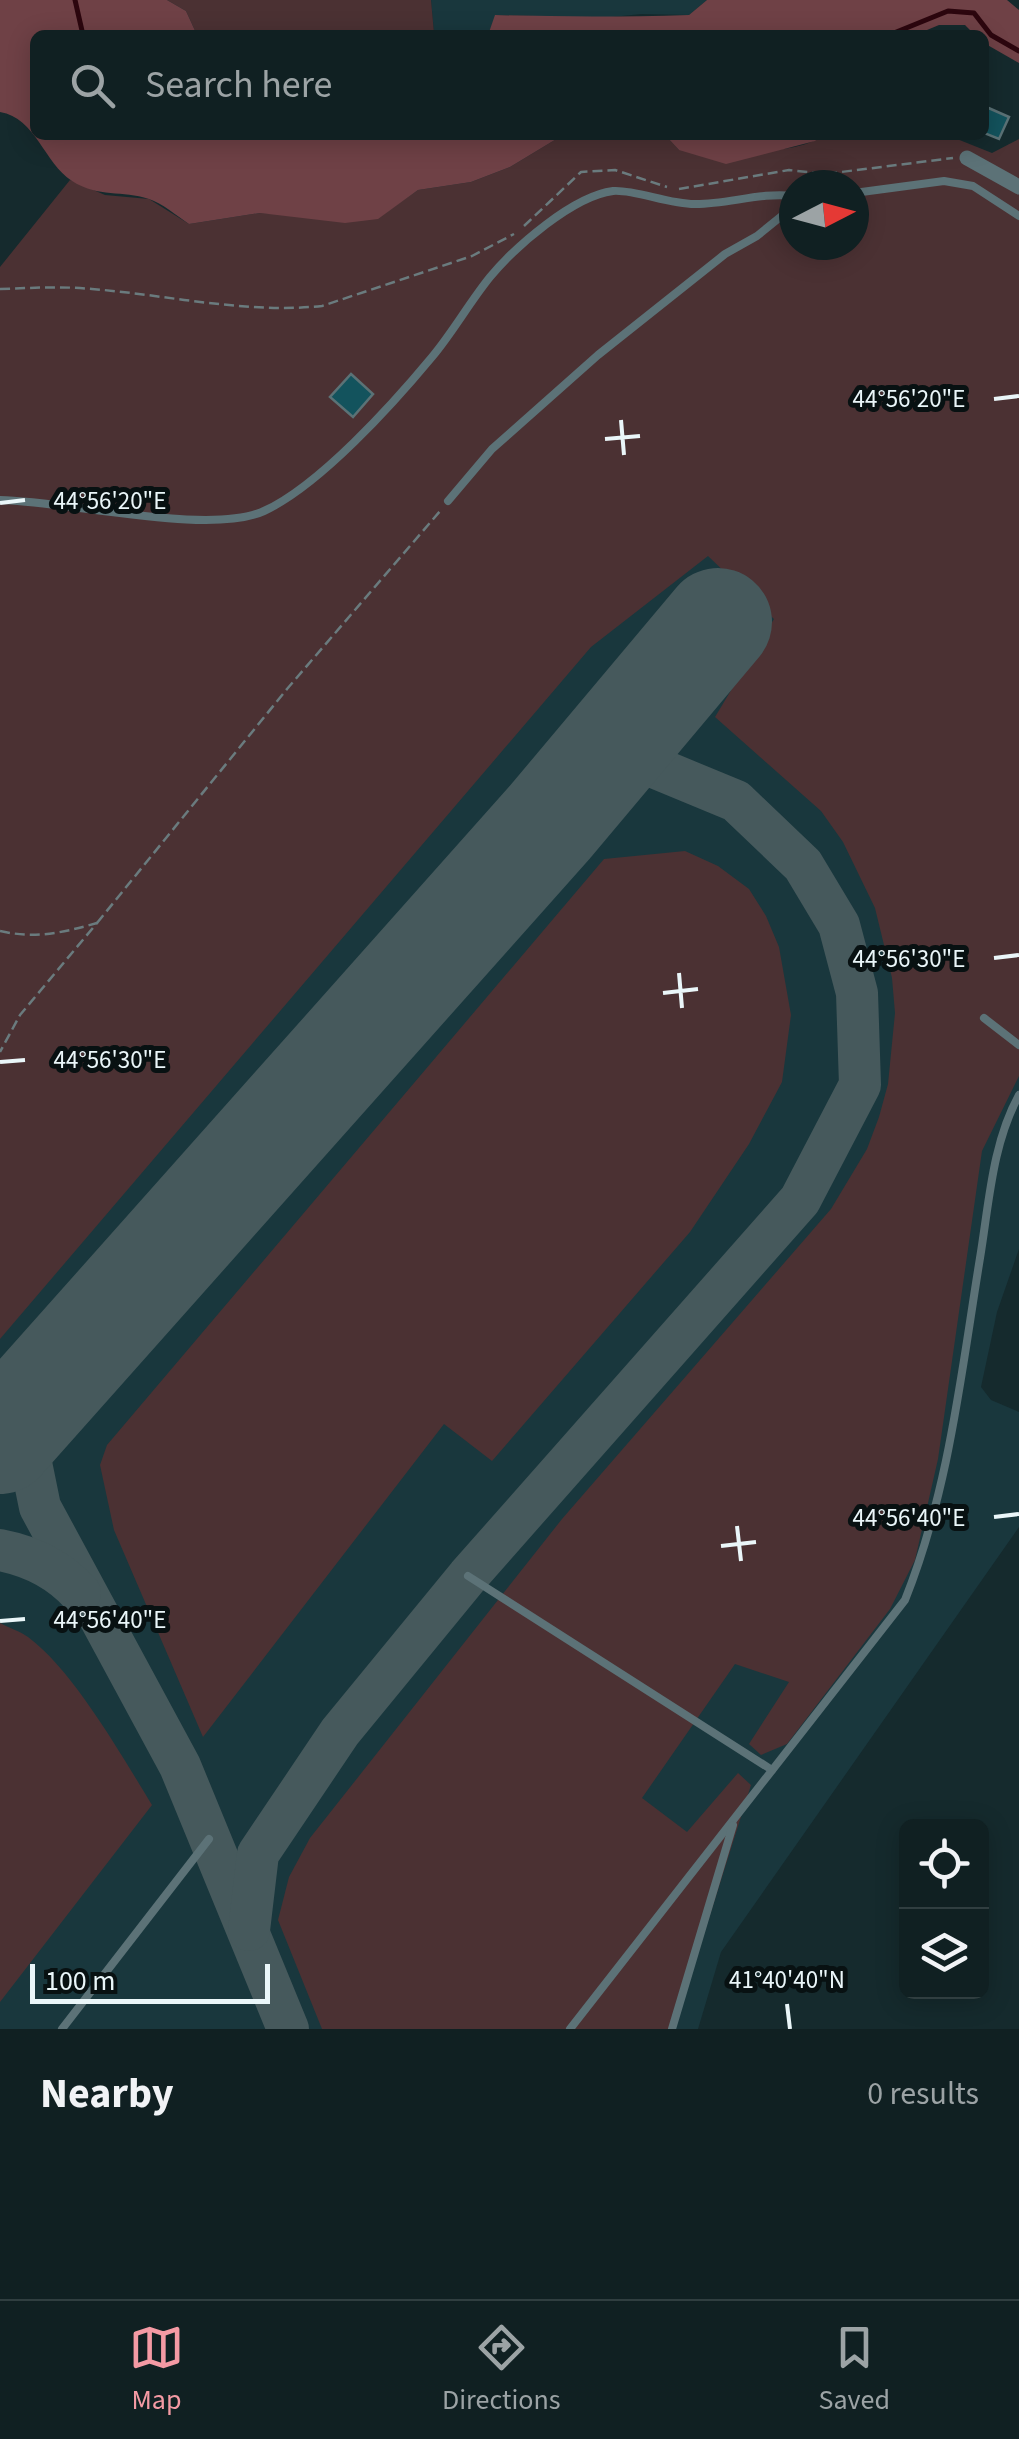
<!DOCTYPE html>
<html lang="en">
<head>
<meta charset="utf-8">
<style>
	body { margin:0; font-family:"Source Sans 3",sans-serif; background:#1e2d2f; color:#f1f3f6 }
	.controls { position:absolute; right:30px; bottom:30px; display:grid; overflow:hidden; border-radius:15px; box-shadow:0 5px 25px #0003 }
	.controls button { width:90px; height:90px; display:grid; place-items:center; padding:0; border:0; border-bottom:2px solid #303e40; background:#102022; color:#f1f3f6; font:50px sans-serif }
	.compass { position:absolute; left:779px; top:170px; width:90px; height:90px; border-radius:50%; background:#102022; box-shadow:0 5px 25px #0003; rotate:84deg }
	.scale { position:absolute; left:30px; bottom:25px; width:240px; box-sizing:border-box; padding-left:10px; border:5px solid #eaf6f9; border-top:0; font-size:28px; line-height:35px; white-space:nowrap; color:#eaf6f9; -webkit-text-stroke:8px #081112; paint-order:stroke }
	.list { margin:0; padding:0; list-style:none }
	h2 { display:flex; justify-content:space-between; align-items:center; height:130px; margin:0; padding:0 40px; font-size:42px }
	h2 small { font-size:32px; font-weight:400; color:#9ca3a5 }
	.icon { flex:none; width:55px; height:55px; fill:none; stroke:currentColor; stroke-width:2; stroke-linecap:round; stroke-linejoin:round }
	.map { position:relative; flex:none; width:1019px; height:2029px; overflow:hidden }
	.search { position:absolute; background:#102022; box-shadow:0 5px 25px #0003; left:30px; right:30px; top:30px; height:110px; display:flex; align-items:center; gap:25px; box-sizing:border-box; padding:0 35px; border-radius:15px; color:#9ca3a5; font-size:38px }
	.sheet { height:270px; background:#102022 }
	nav { display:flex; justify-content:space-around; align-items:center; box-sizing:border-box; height:140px; border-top:2px solid #303e40; background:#102022; font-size:28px; color:#9ca3a5 }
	nav a { display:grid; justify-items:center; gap:5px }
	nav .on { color:#f49aa4 }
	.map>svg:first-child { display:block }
	.built { fill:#19373d }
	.green { fill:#4b3133; fill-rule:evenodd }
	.forest { fill:#6f4146 }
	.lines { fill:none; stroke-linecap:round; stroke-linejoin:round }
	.stream { stroke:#2c060e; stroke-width:5 }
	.taxiway { stroke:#46595c; stroke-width:42 }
	.runway { stroke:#46595c; stroke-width:108 }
	.building { fill:#13535d; stroke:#5b7276; stroke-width:2.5 }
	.path { stroke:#6a7b7e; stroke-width:2.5; stroke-dasharray:10 5; stroke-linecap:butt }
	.lane { stroke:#5c7277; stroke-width:8 }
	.street { stroke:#5c7277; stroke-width:15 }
	.ticks { fill:none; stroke:#eaf6f9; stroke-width:4 }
	.ticks-label { font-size:25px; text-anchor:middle; fill:#eaf6f9; stroke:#081112; stroke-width:10; stroke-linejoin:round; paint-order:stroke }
</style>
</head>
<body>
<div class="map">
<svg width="1019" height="2029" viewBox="0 0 1019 2029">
	<rect width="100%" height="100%" fill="#152a2d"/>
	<!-- built -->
	<g class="built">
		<path d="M431,0H707L689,15L641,14L602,18L496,15L488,35L434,33Z"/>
		<path d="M891,172L1019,203V1249L997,1312L981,1387L991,1400L1019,1412V1527L721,1952L698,2029H0V481L794,185V245H854V185Z"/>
	</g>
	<!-- green -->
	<g class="green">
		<path d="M167,0H431L434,33L197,35L186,11Z"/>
		<path d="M563,135H665L679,150C712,150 798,158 822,135H947L992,153L1019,139V1076L982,1151L938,1459L915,1560L890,1609L787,1744L761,1755L749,1744L789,1682L735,1664L642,1798L687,1832L738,1773L751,1785L674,2029H322L278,1920L289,1877L310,1838L562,1519L831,1209L867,1149L879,1117L888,1084L895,1013L892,978L875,908L843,842L821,811L715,717L774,619L708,556L591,647L0,1339V267L70,180L105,195L149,199L189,224L260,213L378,218L418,190L471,182L510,167ZM794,185H854V245H794Z"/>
		<path d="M685,851L718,866L749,889L766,916L779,947L791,1015L782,1082L749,1144L690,1232L492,1461L444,1424L203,1737L114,1530L100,1465L107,1445L604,859Z"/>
		<path d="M0,1623C9,1628 20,1631 28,1637C73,1670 122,1756 152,1805L0,2002Z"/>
	</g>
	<!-- forest -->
	<g class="forest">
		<path d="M0,0H167L186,11L197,35H35V135H563L510,167L471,182L418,190L378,219L345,223L260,213L189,224C177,216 162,203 149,199C122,190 99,198 72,181C44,163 36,118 0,112Z"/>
		<path d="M707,0H1007L1019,10V63L984,43V35H975L965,25H939L915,35H488L495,15C560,17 624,17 689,15Z"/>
		<path d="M665,135H822L815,141L726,164L679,150Z"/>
	</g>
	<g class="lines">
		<!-- stream -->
		<g class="stream">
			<path d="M75,0L83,35"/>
			<path d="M889,35L948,11L974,13L991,35L1019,51"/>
		</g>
		<!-- taxiway -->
		<g class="taxiway">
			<path d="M54,1377L34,1427L30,1458L40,1507L180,1766L288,2029"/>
			<path d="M0,1550C31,1556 59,1570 80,1593"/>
			<path d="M249,1930L258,1854L340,1732L468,1576L800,1200L860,1085L857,993L839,925L803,865L736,801L649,765L608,779L550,822"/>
		</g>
		<!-- runway -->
		<path class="runway" d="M0,1440L550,822L718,622"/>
	</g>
	<!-- building -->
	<g class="building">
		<path d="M984,106L1009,117L999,139L984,133Z"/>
		<path d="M351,374L373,394L353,417L330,397Z"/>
	</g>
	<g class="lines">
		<!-- path -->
		<g class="path">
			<path d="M679,189L789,170L825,174L953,158"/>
			<path d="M524,226L581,172L615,170L667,187"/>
			<path d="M0,289C31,288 61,286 92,289C168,295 246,314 322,306L472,256L514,234"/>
			<path d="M97,923L287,689L441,510"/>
			<path d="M0,931C35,939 62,933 97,923L20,1015L0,1052"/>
		</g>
		<!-- lane -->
		<g class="lane">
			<path d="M854,193L944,181L973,186L1019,216"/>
			<path d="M0,500C67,501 210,536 264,511C319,486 393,404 432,357C453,332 469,303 490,277C515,247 573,196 613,191C634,189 671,205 696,204C729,204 761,192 794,196"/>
			<path d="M448,501L492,449L598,355L725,254L757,236L794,206"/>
			<path d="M984,1018L1019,1045"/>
			<path d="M468,1576L772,1770"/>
			<path d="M62,2029L209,1839"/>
			<path d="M570,2029L905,1600C949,1490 961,1374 980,1258C989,1204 992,1144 1019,1095"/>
			<path d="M672,2029L733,1825"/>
		</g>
		<!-- street -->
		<path class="street" d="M967,158L1019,187"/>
	</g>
	<!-- ticks -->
	<path class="ticks" d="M994,399L1019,396M621,420L624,455M605,439L640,436M0,503L25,500M994,958L1019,955M679,973L682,1008M663,993L698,989M0,1062L25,1060M994,1517L1019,1514M737,1526L741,1561M721,1546L756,1542M0,1621L25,1619M787,2004L790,2029"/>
	<g class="ticks-label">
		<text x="909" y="407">44°56'20"E</text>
		<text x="110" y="509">44°56'20"E</text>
		<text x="909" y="967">44°56'30"E</text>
		<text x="110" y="1068">44°56'30"E</text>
		<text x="909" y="1526">44°56'40"E</text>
		<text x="110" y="1628">44°56'40"E</text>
		<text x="787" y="1988">41°40'40"N</text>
	</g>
</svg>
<div class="controls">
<button><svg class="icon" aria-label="locate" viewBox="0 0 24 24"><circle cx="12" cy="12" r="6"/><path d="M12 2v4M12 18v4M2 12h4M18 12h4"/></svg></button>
<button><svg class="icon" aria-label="layers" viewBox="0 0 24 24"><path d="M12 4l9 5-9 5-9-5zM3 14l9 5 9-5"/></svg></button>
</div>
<svg class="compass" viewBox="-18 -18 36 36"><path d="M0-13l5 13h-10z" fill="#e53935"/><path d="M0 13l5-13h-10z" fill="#9ca3a5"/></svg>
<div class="scale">100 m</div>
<div class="search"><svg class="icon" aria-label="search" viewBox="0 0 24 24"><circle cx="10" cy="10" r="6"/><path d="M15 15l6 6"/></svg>Search here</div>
</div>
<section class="sheet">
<h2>Nearby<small>0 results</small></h2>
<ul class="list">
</ul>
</section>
<nav>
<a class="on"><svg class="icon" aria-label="map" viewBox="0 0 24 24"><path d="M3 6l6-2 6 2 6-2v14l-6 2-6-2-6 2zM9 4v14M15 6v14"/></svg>Map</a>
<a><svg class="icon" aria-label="directions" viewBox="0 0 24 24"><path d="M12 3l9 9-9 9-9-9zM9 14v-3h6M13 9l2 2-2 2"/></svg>Directions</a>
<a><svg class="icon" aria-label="saved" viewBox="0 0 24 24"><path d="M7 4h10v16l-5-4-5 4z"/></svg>Saved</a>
</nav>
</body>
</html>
